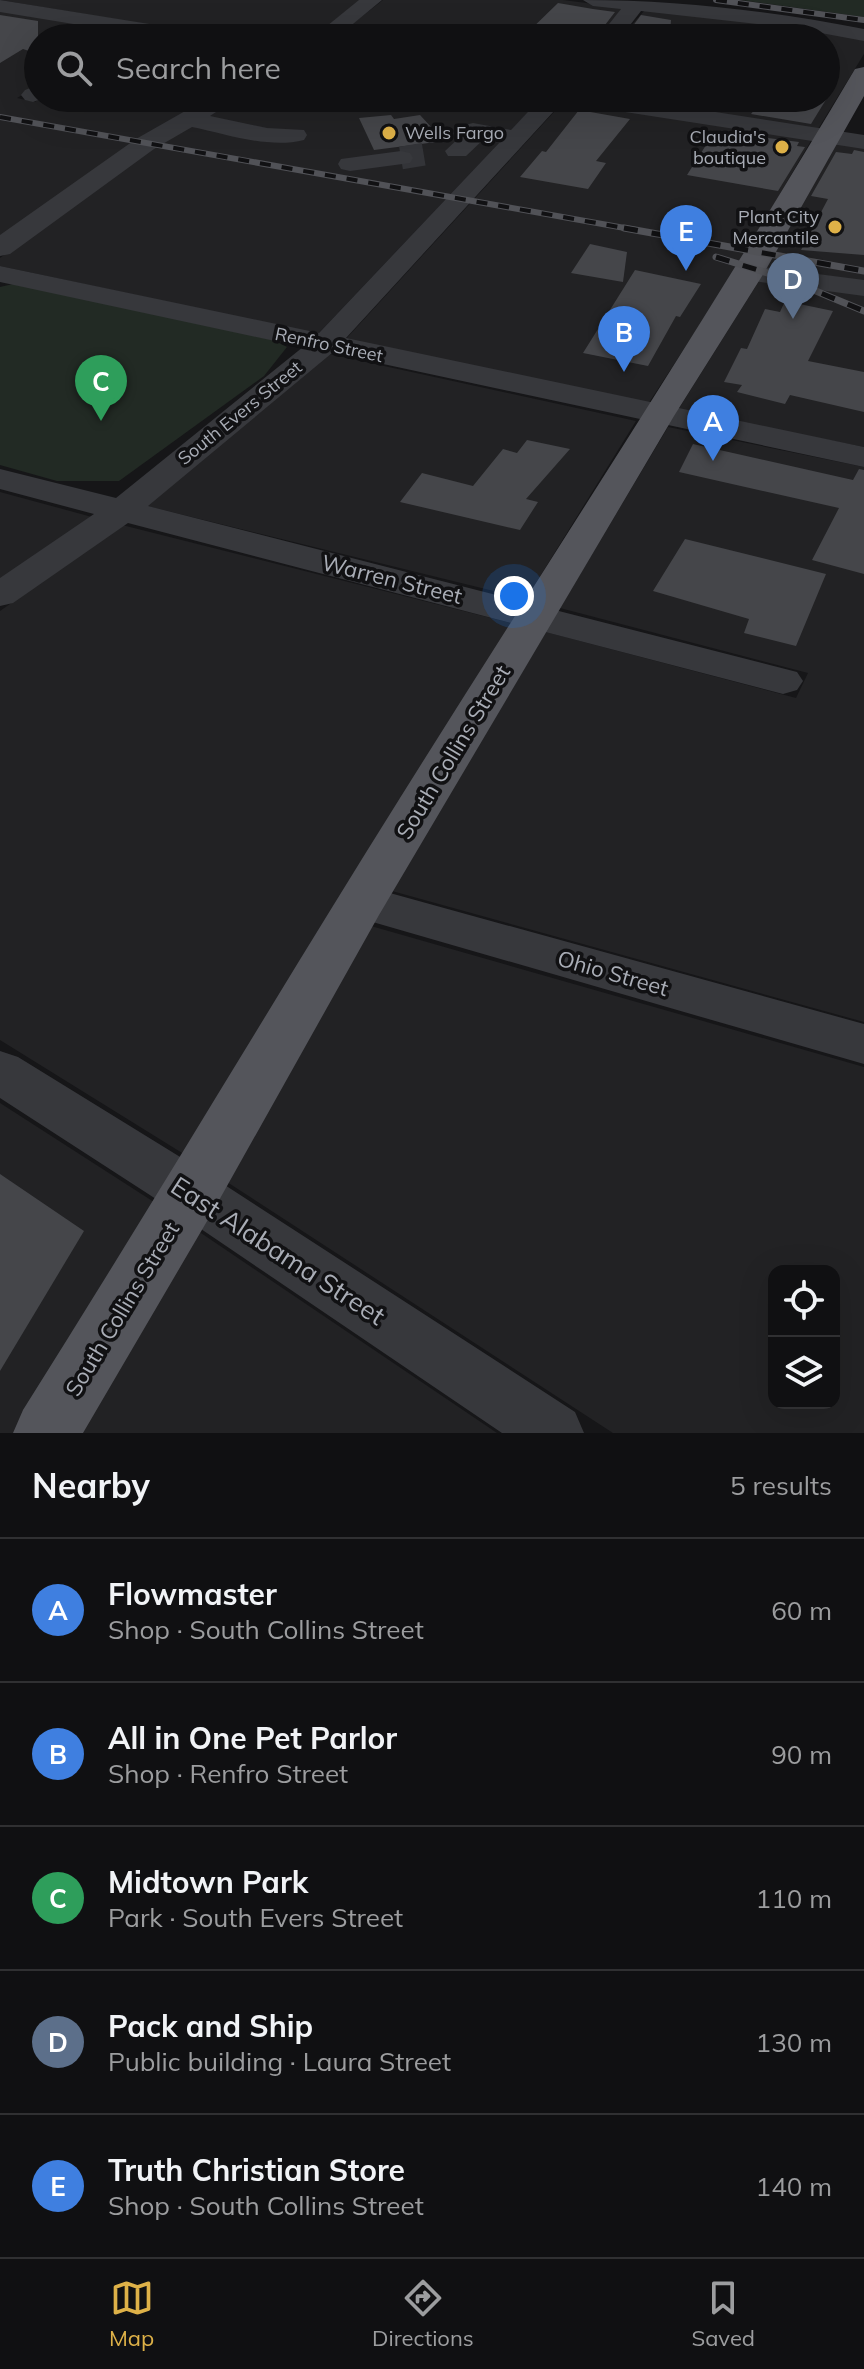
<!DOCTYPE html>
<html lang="en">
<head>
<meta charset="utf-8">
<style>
	body { margin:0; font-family:Mulish,sans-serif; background:#19191b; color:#f1f3f6 }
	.controls { position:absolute; right:24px; bottom:24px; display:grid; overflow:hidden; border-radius:16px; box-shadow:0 8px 32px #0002 }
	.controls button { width:72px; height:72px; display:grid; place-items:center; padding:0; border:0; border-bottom:2px solid #303032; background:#101012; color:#f1f3f6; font:40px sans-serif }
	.you { position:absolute; left:514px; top:596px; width:28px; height:28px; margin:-20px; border:6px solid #fff; border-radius:50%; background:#1a73e8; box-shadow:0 0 0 12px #1a73e833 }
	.badge { display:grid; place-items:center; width:52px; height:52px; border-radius:50%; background:#deb148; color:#fff; font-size:26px; font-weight:700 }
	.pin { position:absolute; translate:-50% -66px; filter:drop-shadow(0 2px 4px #0008) }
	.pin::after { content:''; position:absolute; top:42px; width:28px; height:24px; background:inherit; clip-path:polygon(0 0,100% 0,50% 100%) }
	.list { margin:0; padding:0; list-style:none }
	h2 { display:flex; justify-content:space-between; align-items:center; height:104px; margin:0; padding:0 32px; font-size:34px }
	h2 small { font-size:26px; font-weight:400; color:#9c9d9f }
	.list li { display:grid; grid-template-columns:52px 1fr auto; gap:24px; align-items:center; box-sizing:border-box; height:144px; padding:0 32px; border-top:2px solid #303032 }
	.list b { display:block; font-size:30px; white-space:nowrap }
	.list p { margin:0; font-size:26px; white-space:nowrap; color:#9c9d9f }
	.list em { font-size:26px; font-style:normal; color:#9c9d9f }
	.icon { flex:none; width:44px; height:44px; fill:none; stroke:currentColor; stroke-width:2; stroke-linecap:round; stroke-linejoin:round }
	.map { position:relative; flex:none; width:864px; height:1433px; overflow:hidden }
	.search { position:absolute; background:#101012; box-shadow:0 8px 32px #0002; left:24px; right:24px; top:24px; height:88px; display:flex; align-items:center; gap:20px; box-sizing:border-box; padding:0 28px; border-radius:44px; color:#9c9d9f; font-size:30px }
	.sheet { height:824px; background:#101012 }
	nav { display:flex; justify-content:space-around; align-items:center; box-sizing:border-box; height:112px; border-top:2px solid #303032; background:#101012; font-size:22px; color:#9c9d9f }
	nav a { display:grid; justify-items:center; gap:4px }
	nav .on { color:#deb148 }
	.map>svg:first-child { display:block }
	.built { fill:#222224; fill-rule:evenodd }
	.green { fill:#222a24 }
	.building { fill:#45464a }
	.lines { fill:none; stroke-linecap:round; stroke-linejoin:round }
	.minor-tunnel { stroke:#333438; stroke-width:23; stroke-dasharray:23 12; stroke-linecap:butt }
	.minor { fill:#37383c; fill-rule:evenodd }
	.major { fill:#54555b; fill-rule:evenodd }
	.rail-far1-casing { stroke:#515257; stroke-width:6 }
	.rail-casing { stroke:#515257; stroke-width:7 }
	.rail-far1 { stroke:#111113; stroke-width:4; stroke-dasharray:11; stroke-linecap:butt }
	.rail { stroke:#111113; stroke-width:5; stroke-dasharray:14; stroke-linecap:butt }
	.poi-dot { fill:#deb148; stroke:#111113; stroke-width:3 }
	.labels { text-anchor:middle; stroke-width:7; stroke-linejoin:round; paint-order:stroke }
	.far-poi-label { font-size:18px; fill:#a9adb6; stroke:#111113; text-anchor:end }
	.far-street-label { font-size:18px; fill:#a9adb6; stroke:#111113 }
	.street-label { font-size:22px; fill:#a9adb6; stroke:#111113 }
	.near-street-label { font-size:26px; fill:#a9adb6; stroke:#111113 }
</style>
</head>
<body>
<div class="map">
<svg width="864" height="1433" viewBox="0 0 864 1433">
	<rect width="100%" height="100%" fill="#161618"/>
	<!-- built -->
	<g class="built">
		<path d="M0,0H361L311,38H229Z"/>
		<path d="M383,0H563L625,8L597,38H334Z"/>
		<path d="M0,10L129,32L119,38H38V85L17,98L35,102L41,98H212L0,237Z"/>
		<path d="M645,10L791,26L864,40V54L818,129L612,98H826V38H620Z"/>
		<path d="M238,98H542L318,334L0,266V258L155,146Z"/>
		<path d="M564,101L812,139L735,271L648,404L345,340Z"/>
		<path d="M835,143L864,148V281L765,267Z"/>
		<path d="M759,281L864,295V447L678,410Z"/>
		<path d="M329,354L636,421L526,599L147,506Z"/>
		<path d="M668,427L864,467V1022L392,891L546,632L796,698L808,673L560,608Z"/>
		<path d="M0,492L59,508L92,517L0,580Z"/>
		<path d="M122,525L511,623L187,1156L0,1040V611Z"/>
		<path d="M371,926L864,1067V1433H613L227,1182ZM774,1271H834V1403H774Z"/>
		<path d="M0,1103L157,1204L14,1433H0Z"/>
		<path d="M198,1231L497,1433H78Z"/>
	</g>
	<!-- green -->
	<g class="green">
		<path d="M741,0H864V17Z"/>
		<path d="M13,284L273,340L287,347L264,376L119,481H57L0,465V287Z"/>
	</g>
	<!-- building -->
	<g class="building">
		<path d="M558,3L593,9L615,12L595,38H522Z"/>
		<path d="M0,15L38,21V54L23,49L0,63Z"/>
		<path d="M641,15L671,20L670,38H624Z"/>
		<path d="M764,98H827L811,124L751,114Z"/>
		<path d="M579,110L630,119L596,161L606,163L588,189L520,177L542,151L546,152Z"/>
		<path d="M391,115L394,119L420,115L444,141L374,150L359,118Z"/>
		<path d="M715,131L799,142L797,146L805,147L778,191L687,175Z"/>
		<path d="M854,150L864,152V255L801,250L828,199L811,196L836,152L852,154Z"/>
		<path d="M590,244L627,252L623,282L571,273Z"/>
		<path d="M635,270L701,284L680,317L676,316L648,366L583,353Z"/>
		<path d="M785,301L833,311L808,361L864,372V412L790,395L785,404L737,392L742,385L724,382L741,348L747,349L765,309L780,312Z"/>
		<path d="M527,440L570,449L526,499L538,502L520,530L400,502L422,473L473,486L503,449L517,453Z"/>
		<path d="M693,444L853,480L859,469L864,470V574L812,560L839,508L679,472Z"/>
		<path d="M685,539L826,574L796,646L744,633L749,619L653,591Z"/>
		<path d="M0,1174L84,1231L0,1371Z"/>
	</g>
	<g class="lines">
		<!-- minor-tunnel -->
		<path class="minor-tunnel" d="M401,158L431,153"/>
		<!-- minor -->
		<g class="minor">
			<path d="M0,0L199,32L210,38H159L0,12Z"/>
			<path d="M359,0H382L336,38H312Z"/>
			<path d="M583,0C677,0 771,11 864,29V41L794,28L641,11L620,38H598L621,9L593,6Z"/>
			<path d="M38,85V98H44L33,102L25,100L21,95L25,90Z"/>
			<path d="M208,98H237L210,116L267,128L304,130L307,135L304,140C268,149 227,134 192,127L154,149L10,254L0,256V235L136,139Z"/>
			<path d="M541,98H566L346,338L864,447V467L332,353L148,506L797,672L803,681L797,690L783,694L128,523L13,603L0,606V578L94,514L0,489V469L116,498L303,347L0,282V266L319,333L499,143L484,139L466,156H448L445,151L461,136L465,125L473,123L511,130Z"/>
			<path d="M568,98H625L864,135V149L580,105L572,103Z"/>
			<path d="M401,151L410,153L413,158L410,163L350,171L341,169L338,164L341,159Z"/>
			<path d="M749,265L864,280V296L739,279L735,273L739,267Z"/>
			<path d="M361,885L864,1024V1064L345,914L338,902L345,890Z"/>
			<path d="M0,1051L18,1057L211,1176L575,1412L584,1433H502L173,1210L0,1098Z"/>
		</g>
		<!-- major -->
		<path class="major" d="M864,67V96L764,273L674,416L379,915L213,1211L83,1433H13L23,1410C151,1207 273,1001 400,798C551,557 707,319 852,74L855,69Z"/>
		<!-- rail-far1 casing -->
		<g class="rail-far1-casing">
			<g id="rail-far1">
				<path d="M716,0L864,20"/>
				<path d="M0,117L636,230"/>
			</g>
		</g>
		<!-- rail casing -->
		<g class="rail-casing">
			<g id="rail">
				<path d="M624,228L864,271"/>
				<path d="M716,257L787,279L864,311"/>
			</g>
		</g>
		<!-- rail-far1 -->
		<use href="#rail-far1" class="rail-far1"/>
		<!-- rail -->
		<use href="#rail" class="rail"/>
	</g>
	<!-- markers -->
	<g class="poi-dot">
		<circle cx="389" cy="133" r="8"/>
		<circle cx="782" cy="147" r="8"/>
		<circle cx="835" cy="227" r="8"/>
	</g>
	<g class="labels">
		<!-- far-poi labels -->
		<g class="far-poi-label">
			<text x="405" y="139" text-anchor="start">Wells Fargo</text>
			<text x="766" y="143">Claudia's<tspan x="766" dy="21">boutique</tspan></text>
			<text x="819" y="223">Plant City<tspan x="819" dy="21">Mercantile</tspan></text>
		</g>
		<!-- far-street labels -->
		<g class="far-street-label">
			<text transform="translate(329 345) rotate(12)" y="6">Renfro Street</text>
			<text transform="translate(240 413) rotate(-39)" y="6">South Evers Street</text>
		</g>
		<!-- street labels -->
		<g class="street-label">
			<text transform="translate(392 579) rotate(14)" y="8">Warren Street</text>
			<text transform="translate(453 752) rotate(-59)" y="8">South Collins Street</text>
			<text transform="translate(613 973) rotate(16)" y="8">Ohio Street</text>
			<text transform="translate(122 1309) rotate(-59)" y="8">South Collins Street</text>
		</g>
		<!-- near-street labels -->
		<g class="near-street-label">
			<text transform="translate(278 1251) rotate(33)" y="9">East Alabama Street</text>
		</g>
	</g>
</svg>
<div class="controls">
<button><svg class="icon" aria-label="locate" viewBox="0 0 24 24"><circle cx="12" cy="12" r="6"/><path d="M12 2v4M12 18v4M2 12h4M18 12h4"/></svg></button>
<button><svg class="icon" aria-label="layers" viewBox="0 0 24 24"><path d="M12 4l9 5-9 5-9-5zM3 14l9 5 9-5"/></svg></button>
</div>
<div class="you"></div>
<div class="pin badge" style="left:713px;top:461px;background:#3f7fe0">A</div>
<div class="pin badge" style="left:624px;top:372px;background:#3f7fe0">B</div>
<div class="pin badge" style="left:101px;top:421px;background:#2e9e5b">C</div>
<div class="pin badge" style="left:793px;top:319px;background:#5c6f8a">D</div>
<div class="pin badge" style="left:686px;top:271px;background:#3f7fe0">E</div>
<div class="search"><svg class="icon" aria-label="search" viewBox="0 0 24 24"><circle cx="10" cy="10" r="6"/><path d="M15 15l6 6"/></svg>Search here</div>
</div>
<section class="sheet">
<h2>Nearby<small>5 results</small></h2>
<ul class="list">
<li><span class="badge" style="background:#3f7fe0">A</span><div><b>Flowmaster</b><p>Shop · South Collins Street</p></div><em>60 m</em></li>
<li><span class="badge" style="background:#3f7fe0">B</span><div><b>All in One Pet Parlor</b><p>Shop · Renfro Street</p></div><em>90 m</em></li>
<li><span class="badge" style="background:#2e9e5b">C</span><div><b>Midtown Park</b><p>Park · South Evers Street</p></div><em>110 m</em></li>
<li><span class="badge" style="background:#5c6f8a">D</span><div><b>Pack and Ship</b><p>Public building · Laura Street</p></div><em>130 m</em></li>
<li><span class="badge" style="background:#3f7fe0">E</span><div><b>Truth Christian Store</b><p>Shop · South Collins Street</p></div><em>140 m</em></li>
</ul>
</section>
<nav>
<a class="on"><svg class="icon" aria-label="map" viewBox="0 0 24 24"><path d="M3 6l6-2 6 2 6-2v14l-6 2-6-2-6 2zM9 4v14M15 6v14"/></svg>Map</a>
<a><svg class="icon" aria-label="directions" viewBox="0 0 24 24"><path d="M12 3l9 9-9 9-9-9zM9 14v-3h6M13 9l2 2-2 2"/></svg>Directions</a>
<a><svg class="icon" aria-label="saved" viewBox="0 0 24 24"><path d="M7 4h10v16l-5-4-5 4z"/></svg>Saved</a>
</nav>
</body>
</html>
